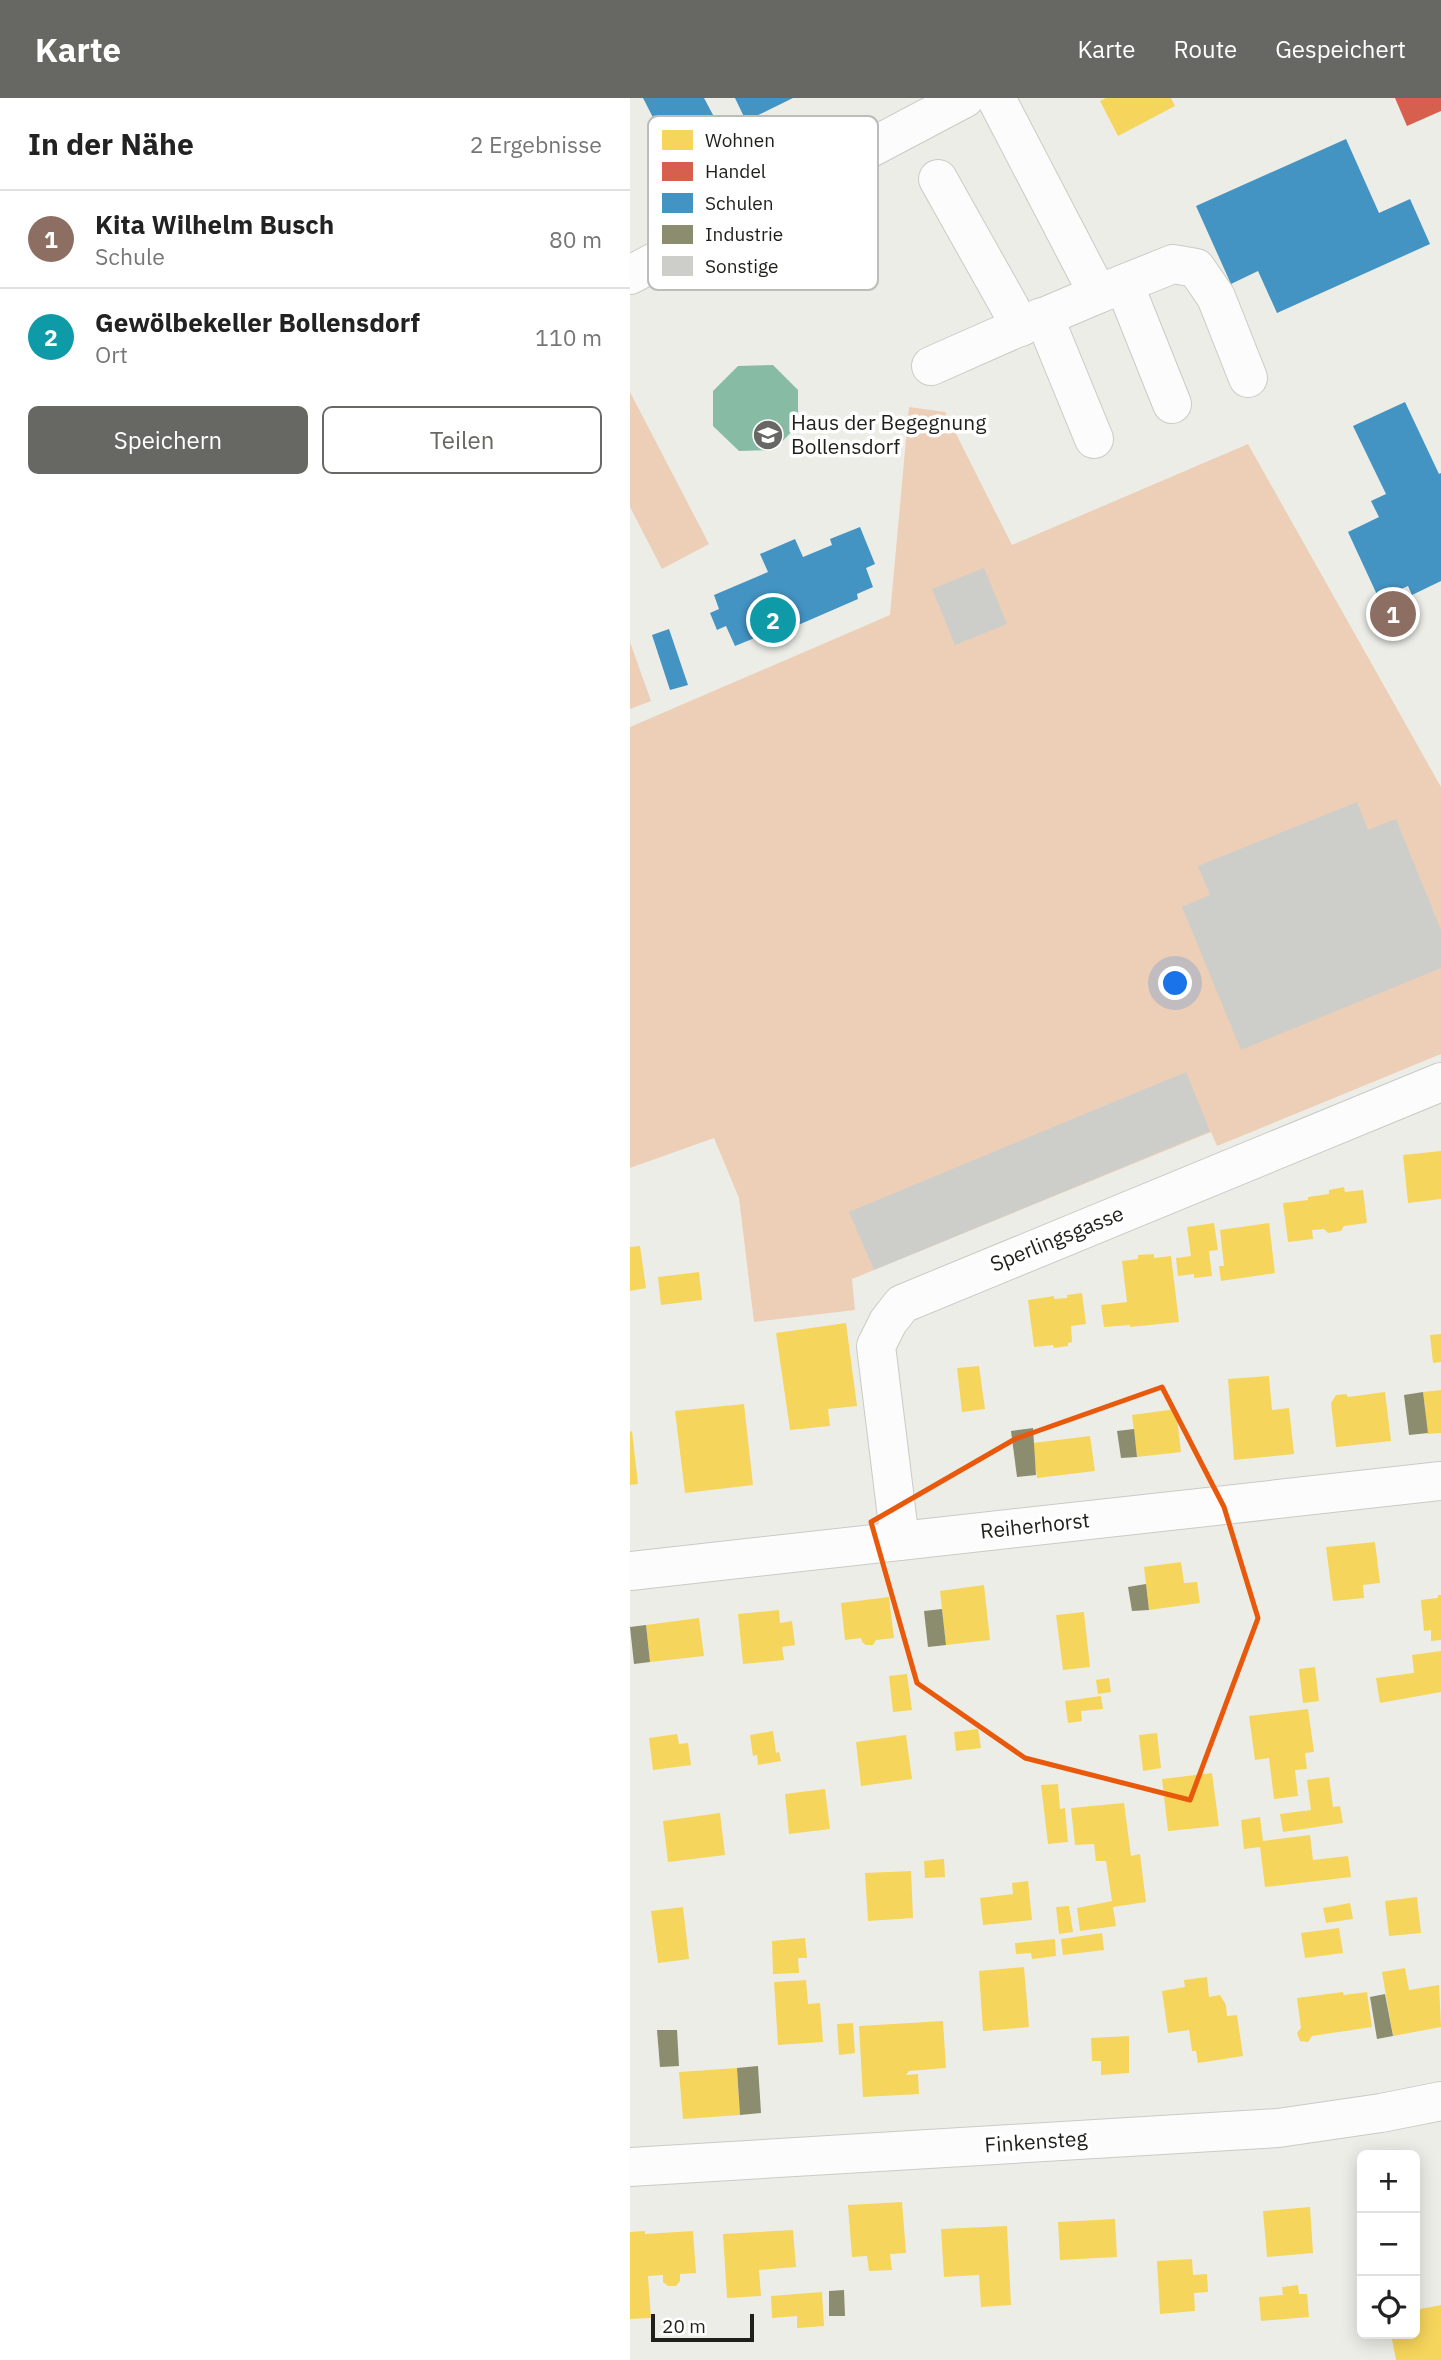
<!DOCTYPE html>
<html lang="de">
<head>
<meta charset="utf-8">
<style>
	body { margin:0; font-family:"IBM Plex Sans",sans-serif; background:#f2f2f2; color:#222 }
	.controls { position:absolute; right:21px; bottom:21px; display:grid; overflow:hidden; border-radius:10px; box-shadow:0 4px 18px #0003 }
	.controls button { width:63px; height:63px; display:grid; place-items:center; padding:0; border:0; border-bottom:2px solid #e0e0e0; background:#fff; color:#222; font:35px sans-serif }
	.scale { position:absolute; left:21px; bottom:18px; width:103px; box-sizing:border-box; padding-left:7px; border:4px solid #1f1f1b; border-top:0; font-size:19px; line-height:24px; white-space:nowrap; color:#1f1f1b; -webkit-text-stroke:5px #fff; paint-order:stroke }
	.you { position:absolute; left:546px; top:886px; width:24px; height:24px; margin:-18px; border:5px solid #fff; border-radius:50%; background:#1a73e8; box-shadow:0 0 0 10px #1a73e833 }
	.badge { display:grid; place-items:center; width:46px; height:46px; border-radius:50%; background:#676763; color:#fff; font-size:23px; font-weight:700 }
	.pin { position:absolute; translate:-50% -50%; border:4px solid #fff; box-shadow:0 2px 7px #0006 }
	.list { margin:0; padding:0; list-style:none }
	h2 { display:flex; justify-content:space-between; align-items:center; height:91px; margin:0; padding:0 28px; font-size:30px }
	h2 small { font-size:23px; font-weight:400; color:#767676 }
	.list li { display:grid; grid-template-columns:46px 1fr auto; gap:21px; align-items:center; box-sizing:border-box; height:98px; padding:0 28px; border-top:2px solid #e0e0e0 }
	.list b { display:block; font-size:26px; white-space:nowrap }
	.list p { margin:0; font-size:23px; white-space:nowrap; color:#767676 }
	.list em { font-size:23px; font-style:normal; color:#767676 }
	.actions { display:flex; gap:14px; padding:21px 28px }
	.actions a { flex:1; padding:16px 0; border:2px solid #676763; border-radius:10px; text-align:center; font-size:24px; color:#676763 }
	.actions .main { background:#676763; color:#fff }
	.icon { flex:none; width:38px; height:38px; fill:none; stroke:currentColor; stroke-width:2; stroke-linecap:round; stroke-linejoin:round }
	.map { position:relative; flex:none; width:811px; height:2262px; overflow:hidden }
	header { display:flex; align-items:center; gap:42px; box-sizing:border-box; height:98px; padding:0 35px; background:#676763; color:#fff }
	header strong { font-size:33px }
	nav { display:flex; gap:38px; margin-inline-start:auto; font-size:24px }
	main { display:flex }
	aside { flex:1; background:#fff }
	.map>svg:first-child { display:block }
	.green { fill:#eccfb6 }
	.water { fill:#87bba4 }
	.homes { fill:#f6d55c }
	.shops { fill:#d6604d }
	.schools { fill:#4393c3 }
	.industry { fill:#8c8c6e }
	.building { fill:#cdceca }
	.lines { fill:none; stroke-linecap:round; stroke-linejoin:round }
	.minor-casing { stroke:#cacac6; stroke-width:40 }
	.minor { stroke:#fcfcfc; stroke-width:38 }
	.marked { fill:none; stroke:#e8590c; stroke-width:5; stroke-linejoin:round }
	.labels { text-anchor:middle; stroke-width:7; stroke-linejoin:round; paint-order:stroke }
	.poi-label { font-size:21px; fill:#1f1f1b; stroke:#fff; text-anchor:start }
	.street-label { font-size:21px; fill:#1f1f1b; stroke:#fff }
	.key { fill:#fff; stroke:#bcbcbb; stroke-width:2 }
	.key-label { font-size:19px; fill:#1f1f1b }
</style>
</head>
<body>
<header>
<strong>Karte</strong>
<nav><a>Karte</a><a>Route</a><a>Gespeichert</a></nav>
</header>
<main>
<aside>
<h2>In der Nähe<small>2 Ergebnisse</small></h2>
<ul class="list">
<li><span class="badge" style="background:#8d6e63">1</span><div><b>Kita Wilhelm Busch</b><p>Schule</p></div><em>80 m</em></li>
<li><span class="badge" style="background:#0f9aa8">2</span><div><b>Gewölbekeller Bollensdorf</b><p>Ort</p></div><em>110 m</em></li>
</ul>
<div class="actions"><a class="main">Speichern</a><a>Teilen</a></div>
</aside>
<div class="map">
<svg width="811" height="2262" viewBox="0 0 811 2262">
	<rect width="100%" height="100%" fill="#edede8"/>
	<!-- green -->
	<g class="green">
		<path d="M0,294L79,446L32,471L0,409Z"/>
		<path d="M279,309L315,314L382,447L618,346L811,689V956L587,1048L581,1034L222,1181L225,1212L124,1224L109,1100L84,1040L0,1070V629L260,517Z"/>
		<path d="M0,544L21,603L0,611Z"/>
	</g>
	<!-- water -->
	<path class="water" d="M143,267L168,292V327L144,352L109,353L83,328V293L108,268Z"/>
	<!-- homes -->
	<g class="homes">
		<path d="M476,0H541L545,8L488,38L470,3Z"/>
		<path d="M811,1053V1101L778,1105L773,1057Z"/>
		<path d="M714,1089L715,1094L733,1092L737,1125L714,1128L711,1133L698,1135L694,1131L682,1132L683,1141L658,1144L653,1105L678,1102V1099L699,1096V1092Z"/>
		<path d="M584,1125L588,1152L579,1153L582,1178L564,1180V1176L548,1178L546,1160L561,1158L557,1129Z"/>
		<path d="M639,1125L645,1175L591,1183L589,1168H594L590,1132Z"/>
		<path d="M10,1148L16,1190L0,1193V1149Z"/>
		<path d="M524,1156V1160L541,1158L549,1224L500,1229V1227L474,1229L471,1207L497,1204L492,1163L508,1161V1157Z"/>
		<path d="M69,1174L72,1202L31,1207L28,1179Z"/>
		<path d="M452,1195L456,1226L441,1228L442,1244L438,1245V1248L424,1250L423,1247L404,1249L398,1202L424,1198V1201L437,1200V1197Z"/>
		<path d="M216,1225L227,1308L198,1311L200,1328L160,1332L146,1235Z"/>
		<path d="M811,1236V1264L803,1265L800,1237Z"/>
		<path d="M349,1268L355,1311L332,1314L327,1270Z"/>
		<path d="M639,1278L642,1312L659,1310L664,1356L604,1362L598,1281Z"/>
		<path d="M811,1292V1335L798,1336L793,1294Z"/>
		<path d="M755,1294L761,1343L706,1349L701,1305L706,1297L716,1296L718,1299Z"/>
		<path d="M114,1306L123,1387L55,1395L45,1313Z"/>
		<path d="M546,1311L551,1354L507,1359L502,1317Z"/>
		<path d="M2,1333L8,1386L0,1387V1334Z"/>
		<path d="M460,1338L465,1373L407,1380L403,1345Z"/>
		<path d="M745,1444L750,1485L733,1487L734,1500L703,1503L696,1449Z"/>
		<path d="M551,1464L554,1485L567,1484L570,1505L519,1512L514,1469Z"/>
		<path d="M354,1487L360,1542L316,1547L310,1493Z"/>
		<path d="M808,1497H811V1542L801,1543V1532L794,1533L791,1502L808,1500Z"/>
		<path d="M259,1499L264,1540L246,1542L243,1547H236L232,1544L231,1540L215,1542L211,1505Z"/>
		<path d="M149,1512L150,1525L162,1523L165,1547L152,1549L154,1562L113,1566L108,1516Z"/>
		<path d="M454,1514L460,1569L433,1572L426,1517Z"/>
		<path d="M69,1520L74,1558L20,1564L16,1527Z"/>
		<path d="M811,1553V1594L750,1605L746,1580L784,1575L782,1557Z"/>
		<path d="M685,1569L689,1603L673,1605L669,1571Z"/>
		<path d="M277,1576L282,1612L263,1614L259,1578Z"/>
		<path d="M479,1580L481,1594L468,1596L466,1582Z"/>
		<path d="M471,1598L473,1611L451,1613L452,1623L438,1625L435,1603Z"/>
		<path d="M678,1611L684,1654L675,1655L677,1671L665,1672L668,1698L644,1701L639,1660L625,1662L619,1618Z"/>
		<path d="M348,1631L351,1650L326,1653L324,1634Z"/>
		<path d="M143,1633L146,1655L149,1654L151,1663L128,1667L127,1657L123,1658L120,1637Z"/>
		<path d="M527,1635L531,1670L513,1673L509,1637Z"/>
		<path d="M47,1636L49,1646L58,1645L61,1667L23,1672L19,1640Z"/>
		<path d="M276,1637L282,1681L231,1688L226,1644Z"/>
		<path d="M582,1675L589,1728L538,1733L532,1681Z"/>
		<path d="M699,1679L703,1709L710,1708L713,1725L653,1734L650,1716L681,1712L677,1682Z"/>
		<path d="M428,1686L430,1711L435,1710L438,1744L418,1746L411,1687Z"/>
		<path d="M195,1691L200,1731L159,1736L155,1696Z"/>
		<path d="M494,1705L501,1758L510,1756L516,1804L483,1809L486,1828L450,1833L447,1810L482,1803L476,1763H466L464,1746L445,1747L441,1710Z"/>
		<path d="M90,1715L95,1757L38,1764L33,1723Z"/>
		<path d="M630,1719L633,1743L680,1737L683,1762L718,1758L721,1779L635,1789L630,1749L614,1751L611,1722Z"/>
		<path d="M314,1761L315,1779L295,1780L294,1763Z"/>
		<path d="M281,1773L283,1820L238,1823L235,1775Z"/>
		<path d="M398,1783L402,1822L353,1827L350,1800L383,1796L382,1785Z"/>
		<path d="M787,1799L791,1835L759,1838L755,1803Z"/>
		<path d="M720,1805L723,1821L696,1825L693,1810Z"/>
		<path d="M439,1808L443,1834L429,1836L426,1809Z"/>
		<path d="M53,1809L59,1861L28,1865L21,1813Z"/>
		<path d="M709,1830L713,1855L675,1860L671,1835Z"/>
		<path d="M472,1835L474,1852L433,1857L431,1841Z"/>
		<path d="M175,1840L177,1860H168L169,1875L143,1876L142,1843Z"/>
		<path d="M425,1841L426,1858L402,1861L401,1855L386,1856L385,1845Z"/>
		<path d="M394,1869L399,1929L353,1933L349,1873Z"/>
		<path d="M775,1870L779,1892L809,1887L811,1929L763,1938L752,1874Z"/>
		<path d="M577,1879L579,1899L590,1897L596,1907L597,1918L607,1917L613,1958L568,1965L566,1953H562L559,1932L538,1935L532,1893L555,1889L554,1882Z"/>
		<path d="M176,1882L178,1906L190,1905L193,1944L148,1947L144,1884Z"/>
		<path d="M713,1894L714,1897L737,1894L742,1929L682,1938L678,1944L670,1943L667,1935L671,1930L667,1900Z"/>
		<path d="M313,1923L316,1970L279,1973L276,1977L288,1976L289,1996L233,1999L229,1928Z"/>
		<path d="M223,1925L225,1955L209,1957L207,1926Z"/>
		<path d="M499,1938V1975L471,1977V1963H462L461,1940Z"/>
		<path d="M107,1970L110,2017L53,2021L49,1974Z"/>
		<path d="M272,2104L276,2155L260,2156L262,2172L239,2173L237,2158L222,2159L218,2107Z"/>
		<path d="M680,2109L683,2155L637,2159L633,2113Z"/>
		<path d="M485,2121L487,2159L430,2162L428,2124Z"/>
		<path d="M377,2128L381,2207L351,2209L349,2177L314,2179L311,2131Z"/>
		<path d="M163,2132L166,2169L129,2172L131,2198L97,2200L93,2136Z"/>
		<path d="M15,2133V2136L63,2133L66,2175L50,2176V2183L46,2188H38L33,2184V2177L18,2178L21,2220L0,2221V2134Z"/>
		<path d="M562,2161L563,2177L577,2176L578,2194L564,2195L565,2213L530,2216L527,2163Z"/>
		<path d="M668,2187L669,2196H677L679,2219L631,2223L629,2199L653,2197L652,2189Z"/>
		<path d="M192,2194L194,2228L167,2230V2218L142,2220L141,2198Z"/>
		<path d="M811,2207V2262H766L761,2236H785V2212Z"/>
	</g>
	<!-- shops -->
	<path class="shops" d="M765,0H811V13L777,28Z"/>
	<!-- schools -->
	<g class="schools">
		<path d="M13,0H74L90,30L42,55L41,53L32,58L24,42L32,37Z"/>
		<path d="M105,0H163L116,23Z"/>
		<path d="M716,41L749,115L780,101L800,146L647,215L628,173L601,186L566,108Z"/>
		<path d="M775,304L809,376L811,375V483L782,497L778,488L749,501L718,434L749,419L741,403L756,396L723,328Z"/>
		<path d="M230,429L245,466L236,470L243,489L227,496L228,501L129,544L127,539L105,548L96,528L87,532L80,515L89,511L84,497L138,474L130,456L165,441L173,459L202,447L200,441Z"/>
		<path d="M39,531L58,587L40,592L22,537Z"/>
	</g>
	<!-- industry -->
	<g class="industry">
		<path d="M793,1294L798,1335L779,1337L774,1297Z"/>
		<path d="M403,1330L406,1377L387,1379L381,1333Z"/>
		<path d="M504,1331L507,1359L491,1360L487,1333Z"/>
		<path d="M516,1486L519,1512L502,1513L498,1489Z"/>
		<path d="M312,1511L316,1547L298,1549L294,1513Z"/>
		<path d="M16,1527L20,1564L4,1566L0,1529Z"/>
		<path d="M755,1896L763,1938L747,1941L740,1899Z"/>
		<path d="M27,1932H47L49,1968L30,1969Z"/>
		<path d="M128,1968L131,2015L110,2017L107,1970Z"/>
		<path d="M214,2192L215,2218H199V2193Z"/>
	</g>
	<!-- building -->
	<g class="building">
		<path d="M354,470L377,526L325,547L302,491Z"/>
		<path d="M727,704L738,732L766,721L811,832V870L611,952L552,809L580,797L568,768Z"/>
		<path d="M556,974L580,1033L244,1172L219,1114Z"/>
	</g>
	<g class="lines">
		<!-- minor casing -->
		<g class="minor-casing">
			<g id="minor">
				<path d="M366,0L468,196L543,166L566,170L586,199L618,280"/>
				<path d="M308,81L391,229"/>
				<path d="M0,177L335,0"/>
				<path d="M494,186L542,306"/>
				<path d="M301,268L412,219"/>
				<path d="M464,341L414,219L468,196"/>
				<path d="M270,1443L246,1248L258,1224L272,1206L811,984"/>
				<path d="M0,1473L811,1383"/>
				<path d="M0,2069L648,2030L751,2015L811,2003"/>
			</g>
		</g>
		<!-- minor -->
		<use href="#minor" class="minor"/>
	</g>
	<!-- marked area -->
	<path class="marked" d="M532,1289L594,1409L628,1520L560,1702L395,1660L287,1585L241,1424L385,1341Z"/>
	<!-- icons -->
	<defs>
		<g id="school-disc" transform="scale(1.575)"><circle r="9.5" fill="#676763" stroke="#fff"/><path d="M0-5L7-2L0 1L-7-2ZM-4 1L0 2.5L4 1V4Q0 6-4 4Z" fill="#fff"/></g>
	</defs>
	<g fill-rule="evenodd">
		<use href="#school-disc" x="138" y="337"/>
	</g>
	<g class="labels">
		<!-- poi labels -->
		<g class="poi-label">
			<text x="161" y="332">Haus der Begegnung<tspan x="161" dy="24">Bollensdorf</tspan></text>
		</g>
		<!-- street labels -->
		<g class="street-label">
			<text transform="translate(427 1141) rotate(-22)" y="7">Sperlingsgasse</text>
			<text transform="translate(405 1428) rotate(-6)" y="7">Reiherhorst</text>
			<text transform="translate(406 2044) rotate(-4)" y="7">Finkensteg</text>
		</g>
	</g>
	<!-- legend -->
	<rect x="18" y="18" width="230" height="174" rx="10" class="key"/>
	<rect x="32" y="32" width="31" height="20" fill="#f6d55c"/>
	<rect x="32" y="64" width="31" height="19" fill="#d6604d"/>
	<rect x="32" y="95" width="31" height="20" fill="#4393c3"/>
	<rect x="32" y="127" width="31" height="19" fill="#8c8c6e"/>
	<rect x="32" y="158" width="31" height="20" fill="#cdceca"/>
	<g class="key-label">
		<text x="75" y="49">Wohnen</text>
		<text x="75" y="80">Handel</text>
		<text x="75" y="112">Schulen</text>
		<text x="75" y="143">Industrie</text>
		<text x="75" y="175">Sonstige</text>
	</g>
</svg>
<div class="controls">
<button>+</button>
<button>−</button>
<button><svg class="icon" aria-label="locate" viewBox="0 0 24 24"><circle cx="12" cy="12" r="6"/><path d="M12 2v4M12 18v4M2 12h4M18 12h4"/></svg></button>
</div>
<div class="scale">20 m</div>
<div class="you"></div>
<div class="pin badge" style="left:763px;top:516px;background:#8d6e63">1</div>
<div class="pin badge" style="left:143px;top:522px;background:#0f9aa8">2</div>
</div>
</main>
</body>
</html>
